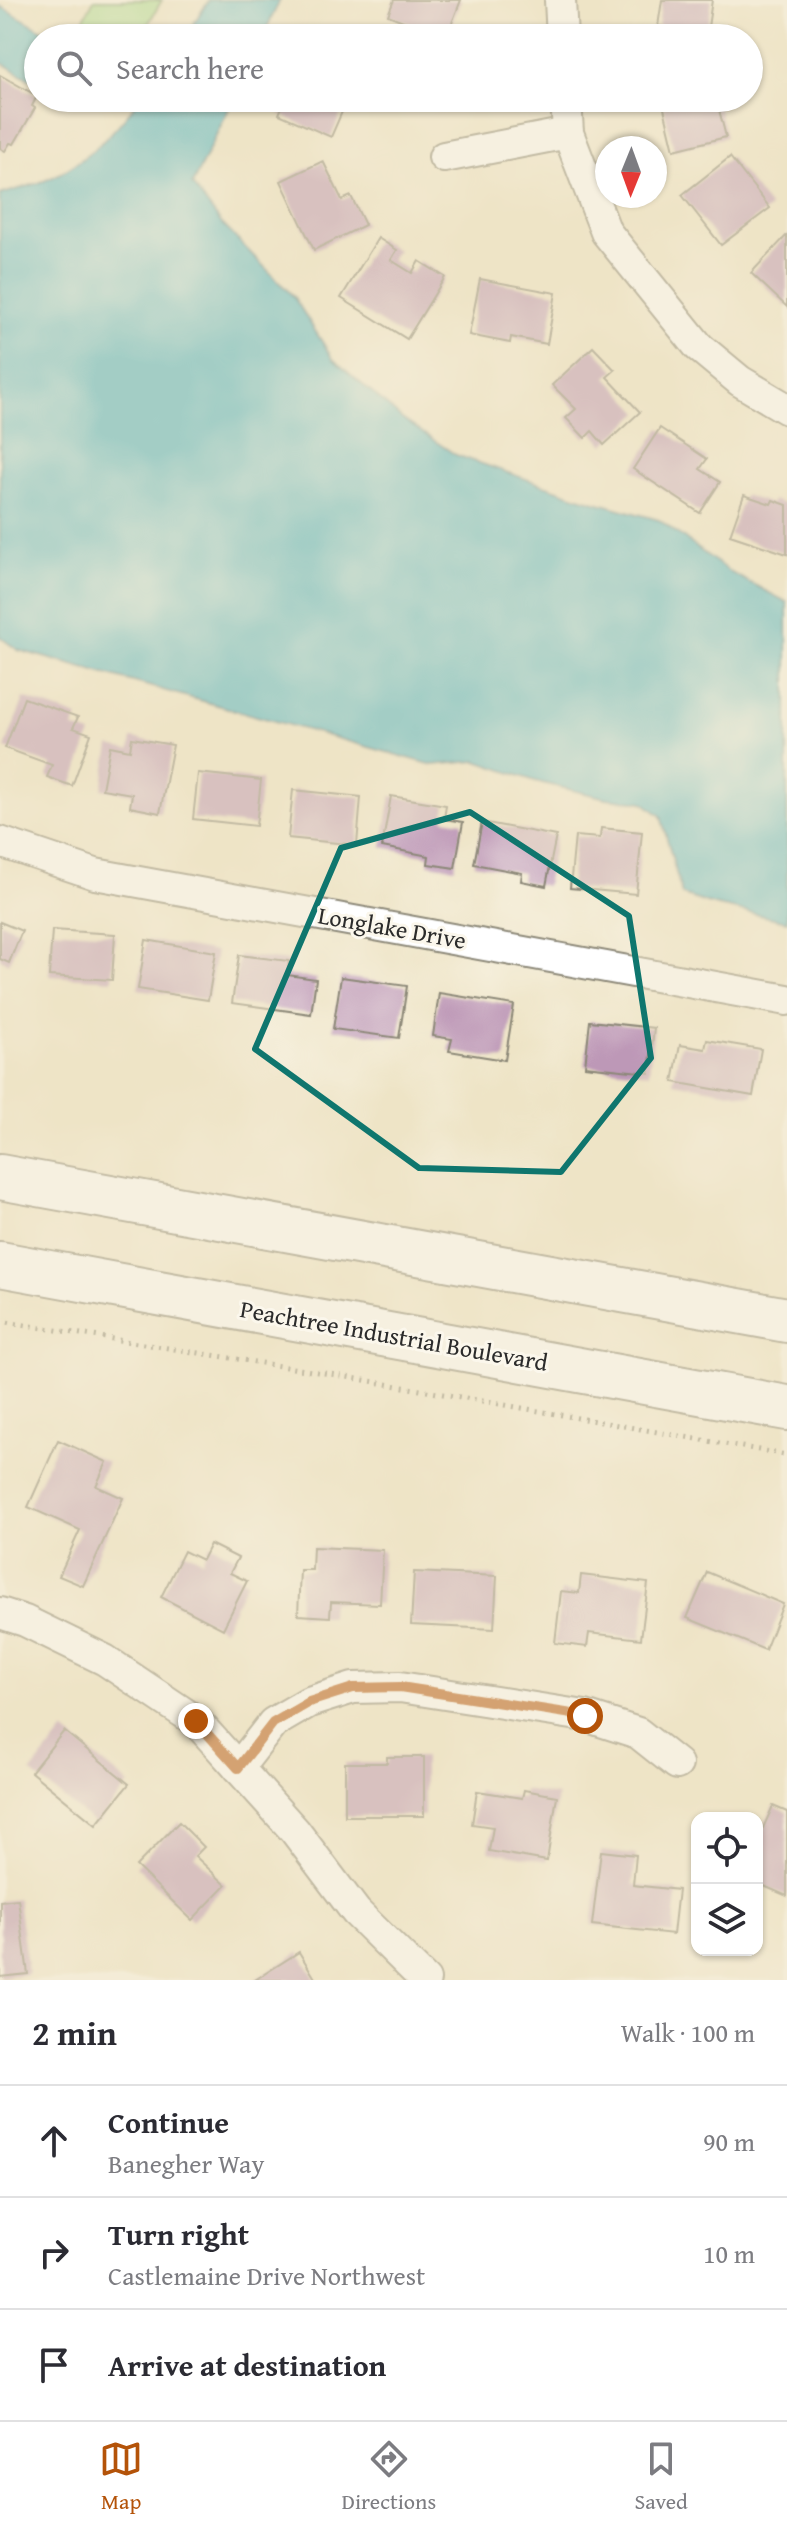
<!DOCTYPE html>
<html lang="en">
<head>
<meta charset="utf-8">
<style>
	body { margin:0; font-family:"Gentium Book Plus",serif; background:#f2f2f3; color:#2b2b33 }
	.controls { position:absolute; right:24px; bottom:24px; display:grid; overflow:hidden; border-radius:16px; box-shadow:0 2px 6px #0004 }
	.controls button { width:72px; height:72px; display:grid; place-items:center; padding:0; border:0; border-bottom:2px solid #e1e1e2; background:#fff; color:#2b2b33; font:40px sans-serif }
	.compass { position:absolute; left:595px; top:136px; width:72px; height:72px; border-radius:50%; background:#fff; box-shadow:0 2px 6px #0004; rotate:181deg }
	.stop { position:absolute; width:24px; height:24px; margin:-18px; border:6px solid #b45309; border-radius:50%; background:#fff }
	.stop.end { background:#b45309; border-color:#fff; box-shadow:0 2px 8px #0008 }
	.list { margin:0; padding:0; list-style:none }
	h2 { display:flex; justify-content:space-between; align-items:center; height:104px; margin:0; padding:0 32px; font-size:34px }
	h2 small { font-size:26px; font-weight:400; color:#7c7c81 }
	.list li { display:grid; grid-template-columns:52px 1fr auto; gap:24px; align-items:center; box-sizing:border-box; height:112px; padding:0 32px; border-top:2px solid #e1e1e2 }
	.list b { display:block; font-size:30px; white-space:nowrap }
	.list p { margin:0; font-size:26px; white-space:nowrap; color:#7c7c81 }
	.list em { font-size:26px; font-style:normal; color:#7c7c81 }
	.icon { flex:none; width:44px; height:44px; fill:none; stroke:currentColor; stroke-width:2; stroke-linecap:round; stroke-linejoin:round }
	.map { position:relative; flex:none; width:787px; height:1980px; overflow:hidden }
	.search { position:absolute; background:#fff; box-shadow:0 2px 6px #0004; left:24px; right:24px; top:24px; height:88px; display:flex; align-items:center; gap:20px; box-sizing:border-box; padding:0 28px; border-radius:44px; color:#7c7c81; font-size:30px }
	.sheet { height:440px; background:#fff }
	nav { display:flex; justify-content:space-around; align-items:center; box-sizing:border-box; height:112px; border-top:2px solid #e1e1e2; background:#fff; font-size:22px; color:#7c7c81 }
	nav a { display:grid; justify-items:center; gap:4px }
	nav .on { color:#b45309 }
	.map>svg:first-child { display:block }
	.green { fill:#a4db8c; stroke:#68835c; stroke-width:2 }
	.water { fill:#46b2c4; stroke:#386e78; stroke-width:2 }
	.building { fill:#bd98b7 }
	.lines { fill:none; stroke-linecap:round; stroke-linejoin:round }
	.minor-casing { stroke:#8c8878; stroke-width:34 }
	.highway-casing { stroke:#8c8878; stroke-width:48 }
	.path { stroke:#8c8878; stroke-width:5; stroke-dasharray:2 6; stroke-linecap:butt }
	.minor { stroke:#fff; stroke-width:30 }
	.highway { stroke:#fff; stroke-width:44 }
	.route { stroke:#b45309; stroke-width:10 }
	.marked { fill:none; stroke:#0f766e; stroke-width:6; stroke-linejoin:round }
	.labels { text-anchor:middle; stroke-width:6; stroke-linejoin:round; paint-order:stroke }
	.street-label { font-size:24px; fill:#2b2b2b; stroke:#fbf7ec }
</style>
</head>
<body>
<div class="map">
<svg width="787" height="1980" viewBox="0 0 787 1980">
	<rect width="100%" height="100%" fill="#fbf7ec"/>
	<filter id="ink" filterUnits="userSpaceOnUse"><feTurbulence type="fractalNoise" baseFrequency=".0125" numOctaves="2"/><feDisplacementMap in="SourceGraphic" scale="16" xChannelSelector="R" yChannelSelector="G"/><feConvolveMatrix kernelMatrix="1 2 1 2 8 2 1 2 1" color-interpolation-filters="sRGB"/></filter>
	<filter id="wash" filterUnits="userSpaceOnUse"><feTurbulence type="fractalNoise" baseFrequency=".006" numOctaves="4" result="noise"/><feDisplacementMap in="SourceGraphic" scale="32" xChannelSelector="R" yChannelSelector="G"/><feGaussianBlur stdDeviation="1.8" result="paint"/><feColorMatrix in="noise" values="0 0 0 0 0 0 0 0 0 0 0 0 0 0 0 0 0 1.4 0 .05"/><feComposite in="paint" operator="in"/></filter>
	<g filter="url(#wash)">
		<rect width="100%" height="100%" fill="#eee4c6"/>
		<!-- green -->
		<path class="green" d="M94,0H162L140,38H110L82,22Z"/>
		<!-- water -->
		<g class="water">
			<path d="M209,0H280L262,38H184Z"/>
			<path d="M0,6L57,38H38V84L0,62Z"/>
			<path d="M140,98H234L192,185L222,224L293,296L333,359L402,419L456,455L582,498L659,520L731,573L787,602V921L713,905L682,895L661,816L643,802L606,798L538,782L477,761L433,765L18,650L0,637V195C17,189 37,185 53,177C89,159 117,130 140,98Z"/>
		</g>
		<g id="blocks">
			<!-- building -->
			<g class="building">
				<path d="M394,0H461L446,38L388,15Z"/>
				<path d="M662,0H712L707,34L658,26Z"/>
				<path d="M0,75L37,96L32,106L35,108L14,144L10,143L5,151L0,148Z"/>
				<path d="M286,98H348L331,137L279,114Z"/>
				<path d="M653,98H716L726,137L674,150L663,104L655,106Z"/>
				<path d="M730,157L770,208L721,245L682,195Z"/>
				<path d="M323,161L342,200L351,196L365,225L314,250L281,181Z"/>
				<path d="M787,235V307L751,273Z"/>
				<path d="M378,238L397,250L391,260L412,273L419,261L445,277L407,339L341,298Z"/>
				<path d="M480,279L556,293L547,344L511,337L510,343L469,335Z"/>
				<path d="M593,347L615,370L607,377L640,412L604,445L592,431L585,438L566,418L576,409L552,385Z"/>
				<path d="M660,428L707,459L700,469L720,482L700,513L633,469Z"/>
				<path d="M744,495L771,504L773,500L787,505V554L730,535Z"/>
				<path d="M24,698L78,717L73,728L91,734L72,786L47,777L52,765L5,748Z"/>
				<path d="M132,738L173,745L160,813L130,807L132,794L102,789L110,746L130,750Z"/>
				<path d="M198,773L261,780L256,826L193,819Z"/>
				<path d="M293,790L361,797L357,845L288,838Z"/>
				<path d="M391,796L446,805L444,819L463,822L455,868L428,864L429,856L382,847Z"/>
				<path d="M482,822L556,836L546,886L521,881L522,873L474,864Z"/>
				<path d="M601,828L642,832L636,894L570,888L575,836L600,838Z"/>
				<path d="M0,922L22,931L9,963L0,959Z"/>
				<path d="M52,930L115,934L112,980L49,976Z"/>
				<path d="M146,940L216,952L208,1000L138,989Z"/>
				<path d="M239,955L289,961L287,975L316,979L311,1014L232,1003Z"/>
				<path d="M341,977L407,986L399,1038L333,1029Z"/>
				<path d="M439,993L514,1005L505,1060L449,1051L452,1039L433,1036Z"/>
				<path d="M590,1021L654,1028L649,1073L585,1066Z"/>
				<path d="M707,1040L761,1049L753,1096L673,1082L680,1045L705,1049Z"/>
				<path d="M58,1440L107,1462L96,1486L123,1498L83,1586L59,1576L80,1530L28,1507Z"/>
				<path d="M210,1544L238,1558L230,1573L247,1581L223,1629L161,1597L184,1551L202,1560Z"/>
				<path d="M313,1547L383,1550L380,1604L331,1602L330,1617L298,1615L300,1570H312Z"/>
				<path d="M414,1572L497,1576L494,1629L411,1625Z"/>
				<path d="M707,1572L783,1604L765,1650L687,1618Z"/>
				<path d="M581,1575L648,1583L641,1639L589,1633L587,1647L555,1643L561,1591L579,1593Z"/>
				<path d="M64,1731L129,1784L96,1825L31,1772Z"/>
				<path d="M387,1757H424V1816H345V1763H387Z"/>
				<path d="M524,1790L557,1796L547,1861L489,1851L493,1827L472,1824L477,1791L522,1798Z"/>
				<path d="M773,1806L787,1812V1896L757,1883V1841Z"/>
				<path d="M179,1822L204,1847L195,1856L226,1885L192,1920L136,1866Z"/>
				<path d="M601,1851L636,1855L633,1885L678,1890L673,1934L592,1925Z"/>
				<path d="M18,1899L28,1974L0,1977V1901Z"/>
				<path d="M299,1952L316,1980H255Z"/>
			</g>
		</g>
	</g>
	<g filter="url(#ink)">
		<use href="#blocks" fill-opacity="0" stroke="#8c8878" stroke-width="2"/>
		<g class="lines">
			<!-- minor casing -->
			<g class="minor-casing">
				<g id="minor">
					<path d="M560,0L562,38"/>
					<path d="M566,98L568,133L606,232L699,347L740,381L787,409"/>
					<path d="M444,157L568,133"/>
					<path d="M0,842L95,874L787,1000"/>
					<path d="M0,1613L25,1621L105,1660L196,1721L295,1831L356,1912L425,1980"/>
					<path d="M238,1768L273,1723L309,1702L353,1688L400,1687L585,1716L638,1733L677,1764"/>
				</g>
			</g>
			<!-- highway casing -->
			<g class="highway-casing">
				<g id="highway">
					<path d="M0,1177L787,1320"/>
					<path d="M0,1264L787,1408"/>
				</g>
			</g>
			<!-- path -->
			<path class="path" d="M0,1321L330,1374L787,1455"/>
			<!-- minor -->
			<use href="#minor" class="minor"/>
			<!-- highway -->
			<use href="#highway" class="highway"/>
		</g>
	</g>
	<g class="lines" filter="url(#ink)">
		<!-- route -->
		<path class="route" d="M196,1721L238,1768L273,1723L309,1702L353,1688L400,1687L585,1716"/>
	</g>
	<!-- marked area -->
	<path d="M0 0H787V1980H0ZM470,812L629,916L651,1058L561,1172L419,1168L255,1049L341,848Z" fill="#eee4c6" fill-opacity=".55" fill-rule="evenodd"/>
	<path class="marked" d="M470,812L629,916L651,1058L561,1172L419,1168L255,1049L341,848Z"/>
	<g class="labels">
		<!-- street labels -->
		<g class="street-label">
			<text transform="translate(392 928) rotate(10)" y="8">Longlake Drive</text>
			<text transform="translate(394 1336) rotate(10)" y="8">Peachtree Industrial Boulevard</text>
		</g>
	</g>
</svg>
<div class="controls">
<button><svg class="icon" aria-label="locate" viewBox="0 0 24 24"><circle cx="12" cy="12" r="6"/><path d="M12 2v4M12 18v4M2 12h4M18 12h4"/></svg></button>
<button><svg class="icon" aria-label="layers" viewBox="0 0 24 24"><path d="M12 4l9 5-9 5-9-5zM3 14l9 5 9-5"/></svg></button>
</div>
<svg class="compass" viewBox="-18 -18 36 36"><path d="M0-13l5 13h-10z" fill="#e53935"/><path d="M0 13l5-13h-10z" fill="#7c7c81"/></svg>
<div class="stop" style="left:585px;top:1716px"></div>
<div class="stop end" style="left:196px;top:1721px"></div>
<div class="search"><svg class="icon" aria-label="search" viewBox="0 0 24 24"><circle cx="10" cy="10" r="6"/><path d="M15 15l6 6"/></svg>Search here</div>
</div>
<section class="sheet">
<h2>2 min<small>Walk · 100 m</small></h2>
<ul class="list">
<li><svg class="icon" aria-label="ahead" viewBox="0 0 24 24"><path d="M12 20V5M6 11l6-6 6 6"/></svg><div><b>Continue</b><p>Banegher Way</p></div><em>90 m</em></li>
<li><svg class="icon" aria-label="right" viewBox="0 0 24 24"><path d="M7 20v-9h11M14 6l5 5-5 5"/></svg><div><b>Turn right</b><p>Castlemaine Drive Northwest</p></div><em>10 m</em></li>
<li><svg class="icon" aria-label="arrive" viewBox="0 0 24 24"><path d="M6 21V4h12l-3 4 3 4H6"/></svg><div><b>Arrive at destination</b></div></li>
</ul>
</section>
<nav>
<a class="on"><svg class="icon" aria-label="map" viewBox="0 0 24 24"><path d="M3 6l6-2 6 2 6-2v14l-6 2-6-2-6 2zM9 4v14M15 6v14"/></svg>Map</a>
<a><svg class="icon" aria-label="directions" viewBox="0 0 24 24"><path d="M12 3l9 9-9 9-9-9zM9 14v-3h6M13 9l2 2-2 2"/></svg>Directions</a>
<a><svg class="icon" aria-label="saved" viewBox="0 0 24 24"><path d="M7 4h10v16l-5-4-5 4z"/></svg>Saved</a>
</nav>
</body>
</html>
